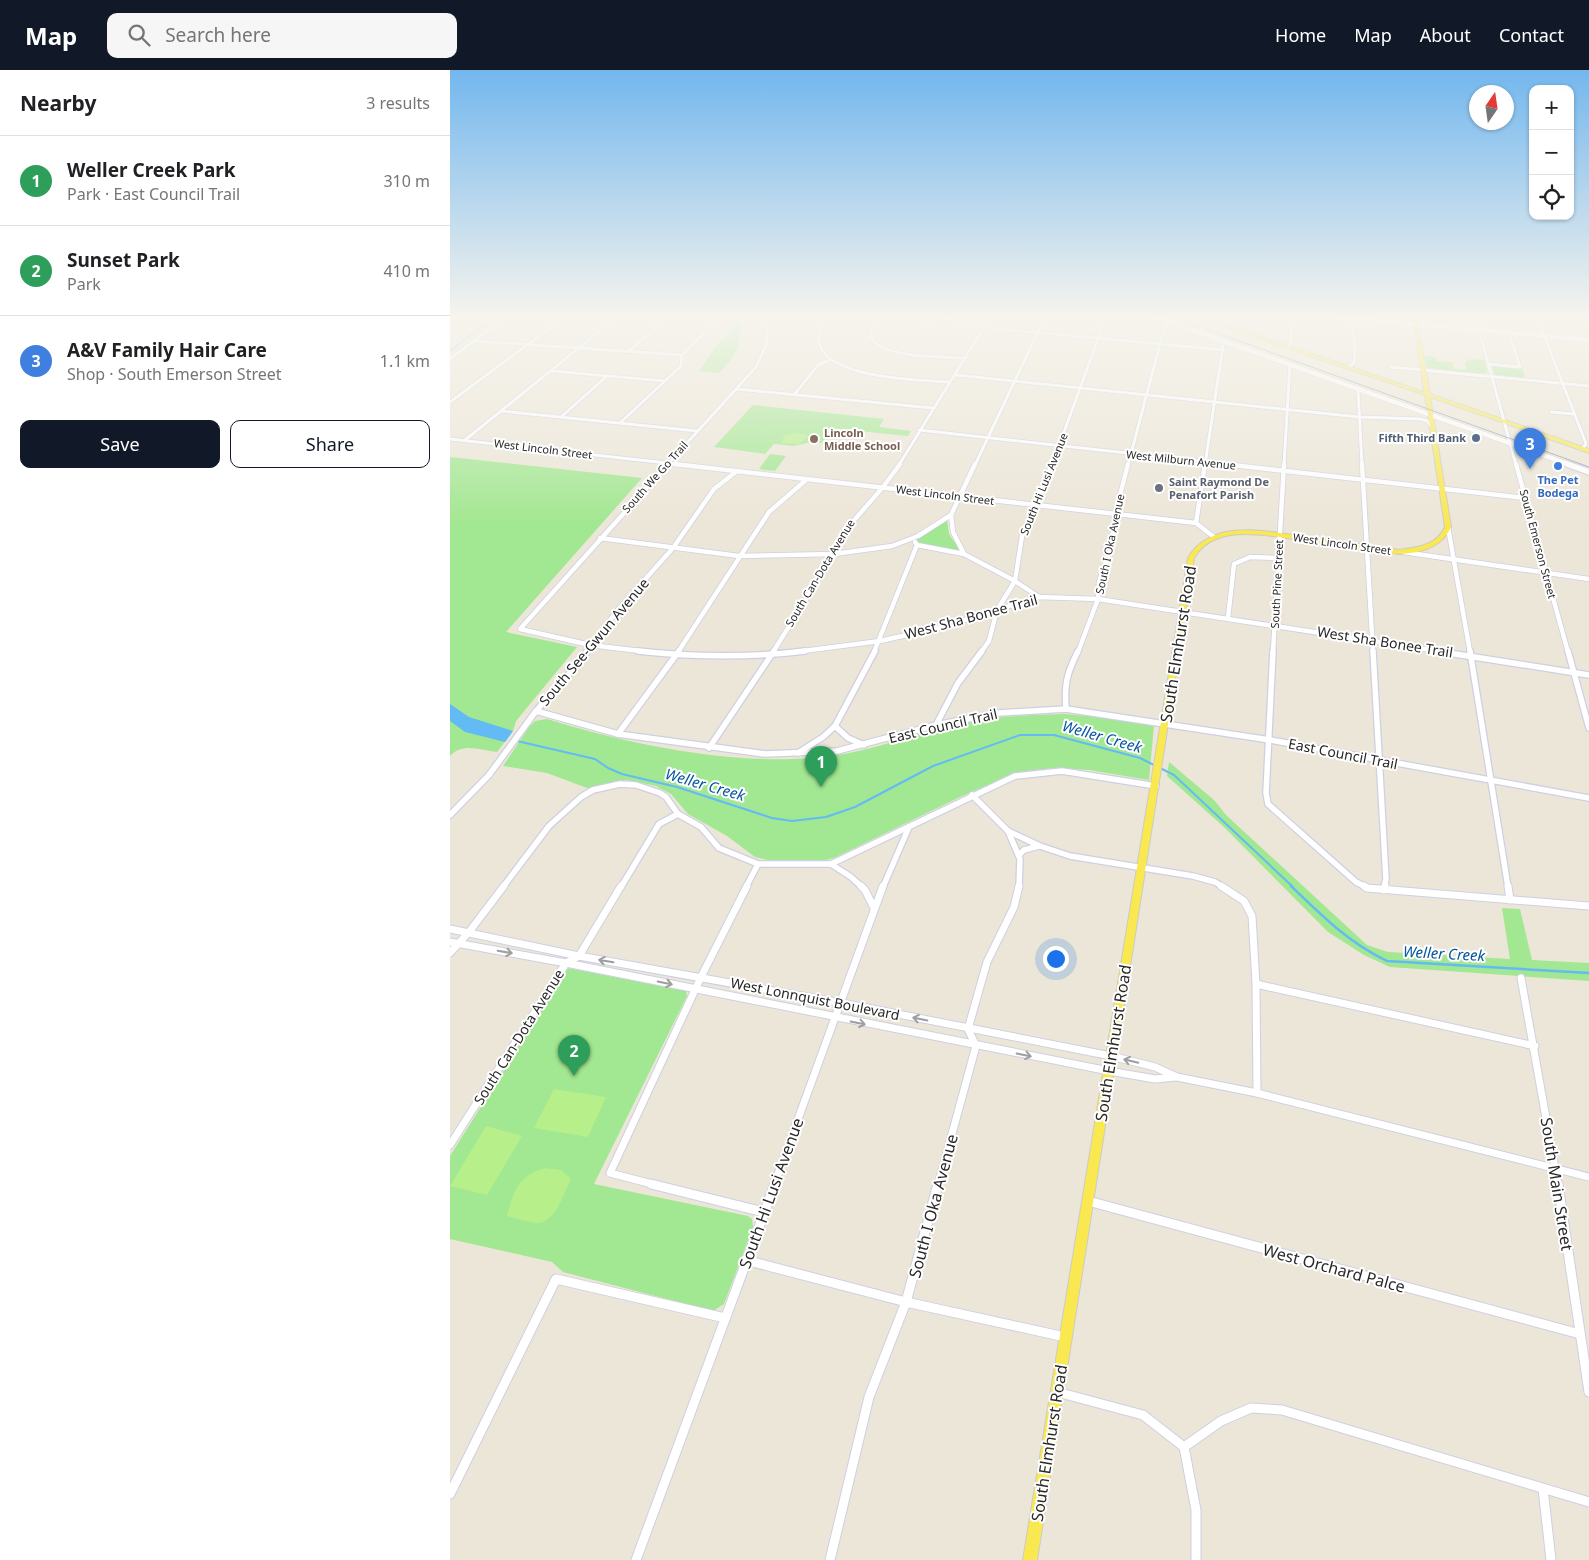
<!DOCTYPE html>
<html lang="en">
<head>
<meta charset="utf-8">
<style>
	body { margin:0; font-family:"Noto Sans",sans-serif; background:#f6f6f6; color:#202124 }
	.controls { position:absolute; right:15px; top:15px; display:grid; overflow:hidden; border-radius:10px; box-shadow:0 1px 4px #0004 }
	.controls button { width:45px; height:45px; display:grid; place-items:center; padding:0; border:0; border-bottom:1px solid #e0e0e0; background:#fff; color:#202124; font:25px sans-serif }
	.compass { position:absolute; left:1019px; top:15px; width:45px; height:45px; border-radius:50%; background:#fff; box-shadow:0 1px 4px #0004; rotate:13deg }
	.you { position:absolute; left:605px; top:888px; width:18px; height:18px; margin:-12px; border:4px solid #fff; border-radius:50%; background:#1a73e8; box-shadow:0 0 0 8px #1a73e833 }
	.badge { display:grid; place-items:center; width:32px; height:32px; border-radius:50%; background:#111827; color:#fff; font-size:16px; font-weight:700 }
	.pin { position:absolute; translate:-50% -41px; filter:drop-shadow(0 1px 2px #0008) }
	.pin::after { content:''; position:absolute; top:26px; width:18px; height:15px; background:inherit; clip-path:polygon(0 0,100% 0,50% 100%) }
	.list { margin:0; padding:0; list-style:none }
	h2 { display:flex; justify-content:space-between; align-items:center; height:65px; margin:0; padding:0 20px; font-size:21px }
	h2 small { font-size:16px; font-weight:400; color:#757577 }
	.list li { display:grid; grid-template-columns:32px 1fr auto; gap:15px; align-items:center; box-sizing:border-box; height:90px; padding:0 20px; border-top:1px solid #e0e0e0 }
	.list b { display:block; font-size:19px; white-space:nowrap }
	.list p { margin:0; font-size:16px; white-space:nowrap; color:#757577 }
	.list em { font-size:16px; font-style:normal; color:#757577 }
	.actions { display:flex; gap:10px; padding:15px 20px }
	.actions a { flex:1; padding:11px 0; border:1px solid #111827; border-radius:10px; text-align:center; font-size:18px; color:#111827 }
	.actions .main { background:#111827; color:#fff }
	.icon { flex:none; width:28px; height:28px; fill:none; stroke:currentColor; stroke-width:2; stroke-linecap:round; stroke-linejoin:round }
	.map { position:relative; flex:none; width:1139px; height:1490px; overflow:hidden }
	header { display:flex; align-items:center; gap:30px; box-sizing:border-box; height:70px; padding:0 25px; background:#111827; color:#fff }
	header strong { font-size:24px }
	nav { display:flex; gap:28px; margin-inline-start:auto; font-size:18px }
	.search { width:350px; height:45px; background:#f6f6f6; display:flex; align-items:center; gap:12px; box-sizing:border-box; padding:0 18px; border-radius:10px; color:#757577; font-size:19px }
	main { display:flex }
	aside { flex:1; background:#fff }
	.map>svg:first-child { display:block }
	.green { fill:#a2e791 }
	.pitch { fill:#b7ef8b }
	.water { fill:#63bbf6 }
	.lines { fill:none; stroke-linecap:round; stroke-linejoin:round }
	.stream-far2 { stroke:#63bbf6; stroke-width:1 }
	.stream-far1 { stroke:#63bbf6; stroke-width:2 }
	.stream { stroke:#63bbf6; stroke-width:2.5 }
	.street-far4-casing { stroke:#cecfe3; stroke-width:4.5 }
	.street-far3-casing { stroke:#cecfe3; stroke-width:6 }
	.street-far2-casing { stroke:#cecfe3; stroke-width:8 }
	.street-far1-casing { stroke:#cecfe3; stroke-width:9 }
	.street-casing { stroke:#cecfe3; stroke-width:11 }
	.secondary-far1-casing { stroke:#cecfe3; stroke-width:5.5 }
	.secondary-casing { stroke:#cecfe3; stroke-width:8 }
	.primary-casing { stroke:#cbcbcb; stroke-width:2 }
	.street-far4 { stroke:#fff; stroke-width:3 }
	.street-far3 { stroke:#fff; stroke-width:4.5 }
	.street-far2 { stroke:#fff; stroke-width:5.5 }
	.street-far1 { stroke:#fff; stroke-width:7 }
	.street { stroke:#fff; stroke-width:9 }
	.secondary-far1 { stroke:#fff; stroke-width:4.5 }
	.secondary { stroke:#fff; stroke-width:5.5 }
	.primary { fill:#f9e850; fill-rule:evenodd }
	.rail { stroke:#9b9cb4; stroke-width:1 }
	.oneway { stroke:#9e9e9e }
	.service-dot { fill:#5c6f8a; stroke:#fff; stroke-width:2 }
	.education-dot { fill:#8d6e63; stroke:#fff; stroke-width:2 }
	.shop-dot { fill:#3f7fe0; stroke:#fff; stroke-width:2 }
	.worship-dot { fill:#6b7280; stroke:#fff; stroke-width:2 }
	.labels { text-anchor:middle; stroke-width:4; stroke-linejoin:round; paint-order:stroke }
	.far-education-label { font-size:11px; font-weight:bold; fill:#785e54; stroke:#fff; text-anchor:start }
	.far-service-label { font-size:11px; font-weight:bold; fill:#4e5e75; stroke:#fff; text-anchor:end }
	.far-street-label { font-size:11px; fill:#282828; stroke:#fff }
	.far-shop-label { font-size:11px; font-weight:bold; fill:#366cbe; stroke:#fff }
	.far-worship-label { font-size:11px; font-weight:bold; fill:#5b616d; stroke:#fff; text-anchor:start }
	.street-label { font-size:14px; fill:#282828; stroke:#fff }
	.water-label { font-size:15px; font-style:italic; fill:#0555a0; stroke:#fff }
	.near-street-label { font-size:16px; fill:#282828; stroke:#fff }
</style>
</head>
<body>
<header>
<strong>Map</strong>
<div class="search"><svg class="icon" aria-label="search" viewBox="0 0 24 24"><circle cx="10" cy="10" r="6"/><path d="M15 15l6 6"/></svg>Search here</div>
<nav><a>Home</a><a>Map</a><a>About</a><a>Contact</a></nav>
</header>
<main>
<aside>
<h2>Nearby<small>3 results</small></h2>
<ul class="list">
<li><span class="badge" style="background:#2e9e5b">1</span><div><b>Weller Creek Park</b><p>Park · East Council Trail</p></div><em>310 m</em></li>
<li><span class="badge" style="background:#2e9e5b">2</span><div><b>Sunset Park</b><p>Park</p></div><em>410 m</em></li>
<li><span class="badge" style="background:#3f7fe0">3</span><div><b>A&amp;V Family Hair Care</b><p>Shop · South Emerson Street</p></div><em>1.1 km</em></li>
</ul>
<div class="actions"><a class="main">Save</a><a>Share</a></div>
</aside>
<div class="map">
<svg width="1139" height="1490" viewBox="0 0 1139 1490">
	<rect width="100%" height="100%" fill="#ece6d8"/>
	<!-- green -->
	<g class="green">
		<path d="M291,250C290,278 288,283 269,303L249,301L267,275Z"/>
		<path d="M975,286L985,287L986,291L1002,292L1004,299L1016,300L1015,293L1021,289L1035,290L1037,303L1032,304L979,298L977,297Z"/>
		<path d="M1042,296L1072,298L1075,308L1045,305Z"/>
		<path d="M303,335L434,349L429,357L461,361L458,366L389,359L386,364L380,363L372,373H357L344,376L324,374L315,384L264,377Z"/>
		<path d="M320,384L336,386L325,401L309,399Z"/>
		<path d="M0,387L192,408L56,562L127,577L66,651L63,661L47,682C31,680 12,672 0,686Z"/>
		<path d="M495,450L497,451L499,464L509,479L507,481L469,473L467,470L469,468Z"/>
		<path d="M614,644L659,648L704,655L699,710L639,700L602,698L568,702L510,727L384,788L371,791L318,790L305,787L277,766L238,744L221,724L206,716L177,710L137,718L97,703L53,696L80,656L85,651L97,649C188,677 305,701 399,683C440,675 479,659 520,651C550,646 583,645 614,644Z"/>
		<path d="M719,692L764,730L776,745L917,875L938,882L1060,889L1052,838L1070,839L1082,890L1139,893V911L940,897L914,885L878,862L775,758L717,706Z"/>
		<path d="M118,898L236,921L237,926L144,1114L298,1146L302,1149L303,1157L274,1234L263,1241L113,1202L102,1192L0,1169V1086Z"/>
	</g>
	<!-- pitch -->
	<g class="pitch">
		<path d="M348,363L358,366L349,374L332,373L334,366Z"/>
		<path d="M104,1019L156,1027L138,1067L84,1058Z"/>
		<path d="M36,1056L72,1066L37,1125L0,1116Z"/>
		<path d="M95,1098L111,1100L121,1109C114,1123 105,1155 85,1153C75,1151 66,1148 57,1146C64,1120 68,1106 95,1098Z"/>
	</g>
	<!-- water -->
	<path class="water" d="M0,634L19,647L63,661L55,672L15,662L0,651Z"/>
	<g class="lines">
		<!-- stream-far2 -->
		<path class="stream-far2" d="M0,281L45,247"/>
		<!-- stream-far1 -->
		<g class="stream-far1">
			<path d="M67,671L145,689L158,698L172,704L227,717L322,748L342,751L376,747L405,737L483,696L570,665H604L690,688L706,696"/>
			<path d="M710,698L724,705L843,817"/>
		</g>
		<!-- stream -->
		<path class="stream" d="M841,816C872,846 898,872 937,891L1139,903"/>
		<!-- street-far4 casing -->
		<g class="street-far4-casing">
			<g id="street-far4">
				<path d="M377,247C373,254 367,264 369,272C376,309 470,310 499,312"/>
				<path d="M426,247C424,253 418,263 422,269C433,288 496,287 516,288"/>
				<path d="M494,247L539,258L774,280"/>
				<path d="M1025,247L1027,256L1033,259"/>
				<path d="M1087,247L1135,371L1136,374L1132,379"/>
				<path d="M473,257L488,247"/>
				<path d="M774,257L777,255L779,247"/>
				<path d="M1029,260L1066,395"/>
				<path d="M24,271L232,285"/>
				<path d="M838,279L841,273V247"/>
				<path d="M179,281L218,247"/>
				<path d="M0,289L56,247"/>
				<path d="M1038,294L1070,297L1059,263"/>
				<path d="M899,297L904,293L905,276L901,247"/>
				<path d="M941,297L1139,316"/>
				<path d="M102,301L215,311"/>
				<path d="M506,305L909,347L970,349L977,351L982,358"/>
				<path d="M910,318L908,320L912,395"/>
				<path d="M287,319L482,338"/>
				<path d="M344,325L368,295L380,290"/>
				<path d="M0,332L115,247"/>
				<path d="M51,341L247,361"/>
				<path d="M1101,342L1124,344"/>
				<path d="M111,347L157,306"/>
				<path d="M170,353L231,296L232,285L270,247"/>
				<path d="M469,360L785,395"/>
				<path d="M0,369L235,395"/>
				<path d="M15,370L167,247"/>
				<path d="M217,395L306,297L317,273V260L313,247"/>
				<path d="M449,395L534,257"/>
				<path d="M525,395L595,247"/>
				<path d="M602,395L656,247"/>
				<path d="M678,395L710,274L719,249"/>
				<path d="M755,395L774,269"/>
				<path d="M834,395L840,293"/>
			</g>
		</g>
		<!-- street-far3 casing -->
		<g class="street-far3-casing">
			<g id="street-far3">
				<path d="M224,394L746,453L764,467"/>
				<path d="M774,394L1075,428"/>
				<path d="M912,394L923,582"/>
				<path d="M1066,394L1118,582"/>
				<path d="M746,453L755,394"/>
				<path d="M998,457L1020,582"/>
				<path d="M150,468L289,486L384,484L442,476L468,466L501,445"/>
				<path d="M465,472L467,475L514,484L565,511L589,527"/>
				<path d="M953,482L1139,509"/>
				<path d="M514,484L503,462L501,445L525,394"/>
				<path d="M778,548L784,494L800,487L828,488"/>
				<path d="M137,582L166,542L223,478L264,419L287,401"/>
				<path d="M199,582L140,575L70,559L218,394"/>
				<path d="M228,582L319,442L356,410"/>
				<path d="M323,582L384,484L393,463L433,417L450,394"/>
				<path d="M345,582L430,571L492,557L589,527L648,529L994,582"/>
				<path d="M424,582L467,475"/>
				<path d="M531,582L539,571L547,540L565,511L572,466L602,394"/>
				<path d="M628,582L648,529L649,512L661,477L665,445L678,394"/>
				<path d="M823,582L834,394"/>
			</g>
		</g>
		<!-- street-far2 casing -->
		<g class="street-far2-casing">
			<g id="street-far2">
				<path d="M188,581C244,587 300,588 355,581"/>
				<path d="M823,581L816,723L818,734L906,812L916,817"/>
				<path d="M923,581L936,809L934,817"/>
				<path d="M986,581L1139,605"/>
				<path d="M1020,581L1058,817"/>
				<path d="M1118,581L1139,658"/>
				<path d="M616,639C614,614 617,603 628,581"/>
				<path d="M86,641L168,664L315,684L387,681L486,655L548,643L616,639L820,670L1139,728"/>
				<path d="M486,655L508,613L532,581"/>
				<path d="M385,656L398,668L414,675"/>
				<path d="M168,664L229,581"/>
				<path d="M259,678L324,581"/>
				<path d="M348,683L373,667L385,656L425,581"/>
				<path d="M522,725L558,761L590,776L620,786L743,806L765,812L773,817"/>
				<path d="M0,745L39,705L86,641L134,587L137,581"/>
				<path d="M558,761L570,789L569,817"/>
				<path d="M569,785L574,780L589,776"/>
				<path d="M381,794L565,706L612,701L706,716"/>
				<path d="M53,817L99,756L131,727L143,720L170,714L186,715L210,723L216,727L228,744L251,757L269,778L308,794H381L401,807L412,817"/>
				<path d="M171,817L209,754L228,744"/>
				<path d="M296,817L308,794"/>
				<path d="M433,817L459,757"/>
			</g>
		</g>
		<!-- street-far1 casing -->
		<g class="street-far1-casing">
			<g id="street-far1">
				<path d="M411,816L415,820L424,838"/>
				<path d="M771,816L794,831L802,846L806,914L807,1023"/>
				<path d="M914,816L917,818L1139,836"/>
				<path d="M1058,816L1060,830"/>
				<path d="M934,820L935,816"/>
				<path d="M0,859L129,886L392,933L661,986L705,997L727,1007L807,1023L1139,1107"/>
				<path d="M0,872L116,893L659,1001L705,1009L725,1007"/>
				<path d="M0,883L19,862L54,816"/>
				<path d="M1071,908L1108,1115"/>
				<path d="M806,914L1085,976"/>
				<path d="M0,1075L116,893L129,886L171,816"/>
				<path d="M206,1115L160,1103L251,907L297,816"/>
				<path d="M324,1115L433,816"/>
				<path d="M488,1115L526,976L518,959L537,892L564,837L569,816"/>
			</g>
		</g>
		<!-- street casing -->
		<g class="street-casing">
			<g id="street">
				<path d="M201,1114L313,1142"/>
				<path d="M1108,1114L1139,1322"/>
				<path d="M638,1131L1130,1264"/>
				<path d="M295,1190L456,1232L615,1267"/>
				<path d="M607,1322L693,1345L734,1377"/>
				<path d="M734,1377L771,1351L801,1338L832,1340L1139,1432"/>
				<path d="M734,1377L746,1440V1490"/>
				<path d="M1093,1419L1101,1490"/>
				<path d="M0,1424L106,1209L275,1248"/>
				<path d="M186,1490L325,1114"/>
				<path d="M380,1490L419,1327L456,1232L488,1114"/>
			</g>
		</g>
		<!-- secondary-far1 casing -->
		<g class="secondary-far1-casing">
			<g id="secondary-far1">
				<path d="M706,247L1121,395"/>
				<path d="M887,247L1139,270"/>
			</g>
		</g>
		<!-- secondary casing -->
		<g class="secondary-casing">
			<path id="secondary" d="M1117,394L1139,402"/>
		</g>
		<!-- primary casing -->
		<g class="primary-casing">
			<path id="primary" d="M745,247H753L974,322L963,247H967L980,324L1139,379V383L980,327L1001,457C992,477 971,483 950,484C942,484 932,481 923,480C899,477 875,473 851,470C818,466 765,452 744,488L587,1490H573L738,488C762,447 819,462 858,467C888,471 919,475 949,480C968,477 986,476 995,457L975,325Z"/>
		</g>
		<!-- street-far4 -->
		<use href="#street-far4" class="street-far4"/>
		<!-- street-far3 -->
		<use href="#street-far3" class="street-far3"/>
		<!-- street-far2 -->
		<use href="#street-far2" class="street-far2"/>
		<!-- street-far1 -->
		<use href="#street-far1" class="street-far1"/>
		<!-- street -->
		<use href="#street" class="street"/>
		<!-- secondary-far1 -->
		<use href="#secondary-far1" class="secondary-far1"/>
		<!-- secondary -->
		<use href="#secondary" class="secondary"/>
		<!-- primary -->
		<use href="#primary" class="primary"/>
		<!-- rail -->
		<path class="rail" d="M723,247L1139,397"/>
	</g>
	<!-- one-way arrows -->
	<defs><path id="oneway-shaft" d="M-6 0H5M1.5-3L5.5 0L1.5 3" fill="none" stroke-width="1.6" stroke-linecap="round" stroke-linejoin="round" transform="scale(1.25)"/></defs>
	<g class="oneway">
		<use href="#oneway-shaft" transform="translate(55 882) rotate(10)"/>
		<use href="#oneway-shaft" transform="translate(156 891) rotate(-170)"/>
		<use href="#oneway-shaft" transform="translate(215 913) rotate(12)"/>
		<use href="#oneway-shaft" transform="translate(470 949) rotate(-169)"/>
		<use href="#oneway-shaft" transform="translate(408 953) rotate(11)"/>
		<use href="#oneway-shaft" transform="translate(574 985) rotate(11)"/>
		<use href="#oneway-shaft" transform="translate(681 991) rotate(-166)"/>
	</g>
	<!-- sky -->
	<linearGradient id="sky" x2="0" y2="1"><stop stop-color="#73b7ee"/><stop offset="0.54" stop-color="#f6f4ed"/><stop offset="1" stop-color="#f6f4ed" stop-opacity="0"/></linearGradient>
	<rect width="1139" height="456" fill="url(#sky)"/>
	<!-- markers -->
	<circle class="service-dot" cx="1026" cy="368" r="5"/>
	<circle class="education-dot" cx="364" cy="369" r="5"/>
	<circle class="shop-dot" cx="1108" cy="396" r="5"/>
	<circle class="worship-dot" cx="709" cy="418" r="5"/>
	<g class="labels">
		<!-- far-education labels -->
		<g class="far-education-label">
			<text x="374" y="367">Lincoln<tspan x="374" dy="13">Middle School</tspan></text>
		</g>
		<!-- far-service labels -->
		<g class="far-service-label">
			<text x="1016" y="372">Fifth Third Bank</text>
		</g>
		<!-- far-street labels -->
		<g class="far-street-label">
			<text transform="translate(93 379) rotate(7)" y="4">West Lincoln Street</text>
			<text transform="translate(731 390) rotate(6)" y="4">West Milburn Avenue</text>
			<text transform="translate(205 407) rotate(-48)" y="4">South We Go Trail</text>
			<text transform="translate(594 414) rotate(-68)" y="4">South Hi Lusi Avenue</text>
			<text transform="translate(495 425) rotate(7)" y="4">West Lincoln Street</text>
			<text transform="translate(660 474) rotate(-78)" y="4">South I Oka Avenue</text>
			<text transform="translate(892 474) rotate(8)" y="4">West Lincoln Street</text>
			<text transform="translate(1088 474) rotate(75)" y="4">South Emerson Street</text>
			<text transform="translate(370 503) rotate(-59)" y="4">South Can-Dota Avenue</text>
			<text transform="translate(827 514) rotate(-87)" y="4">South Pine Street</text>
		</g>
		<!-- far-shop labels -->
		<g class="far-shop-label">
			<text x="1108" y="414">The Pet<tspan x="1108" dy="13">Bodega</tspan></text>
		</g>
		<!-- far-worship labels -->
		<g class="far-worship-label">
			<text x="719" y="416">Saint Raymond De<tspan x="719" dy="13">Penafort Parish</tspan></text>
		</g>
		<!-- street labels -->
		<g class="street-label">
			<text transform="translate(521 547) rotate(-15)" y="5">West Sha Bonee Trail</text>
			<text transform="translate(144 572) rotate(-50)" y="5">South See-Gwun Avenue</text>
			<text transform="translate(935 572) rotate(9)" y="5">West Sha Bonee Trail</text>
			<text transform="translate(493 656) rotate(-13)" y="5">East Council Trail</text>
			<text transform="translate(893 684) rotate(11)" y="5">East Council Trail</text>
			<text transform="translate(365 929) rotate(11)" y="5">West Lonnquist Boulevard</text>
			<text transform="translate(69 967) rotate(-58)" y="5">South Can-Dota Avenue</text>
		</g>
		<!-- water labels -->
		<g class="water-label">
			<text transform="translate(652 667) rotate(16)" y="5">Weller Creek</text>
			<text transform="translate(255 715) rotate(16)" y="5">Weller Creek</text>
			<text transform="translate(994 884) rotate(3)" y="5">Weller Creek</text>
		</g>
		<!-- near-street labels -->
		<g class="near-street-label">
			<text transform="translate(728 574) rotate(-81)" y="6">South Elmhurst Road</text>
			<text transform="translate(663 973) rotate(-81)" y="6">South Elmhurst Road</text>
			<text transform="translate(1107 1114) rotate(81)" y="6">South Main Street</text>
			<text transform="translate(321 1123) rotate(-70)" y="6">South Hi Lusi Avenue</text>
			<text transform="translate(483 1136) rotate(-75)" y="6">South I Oka Avenue</text>
			<text transform="translate(884 1198) rotate(15)" y="6">West Orchard Palce</text>
			<text transform="translate(599 1373) rotate(-81)" y="6">South Elmhurst Road</text>
		</g>
	</g>
</svg>
<div class="controls">
<button>+</button>
<button>−</button>
<button><svg class="icon" aria-label="locate" viewBox="0 0 24 24"><circle cx="12" cy="12" r="6"/><path d="M12 2v4M12 18v4M2 12h4M18 12h4"/></svg></button>
</div>
<svg class="compass" viewBox="-18 -18 36 36"><path d="M0-13l5 13h-10z" fill="#e53935"/><path d="M0 13l5-13h-10z" fill="#757577"/></svg>
<div class="you"></div>
<div class="pin badge" style="left:371px;top:717px;background:#2e9e5b">1</div>
<div class="pin badge" style="left:124px;top:1006px;background:#2e9e5b">2</div>
<div class="pin badge" style="left:1080px;top:399px;background:#3f7fe0">3</div>
</div>
</main>
</body>
</html>
